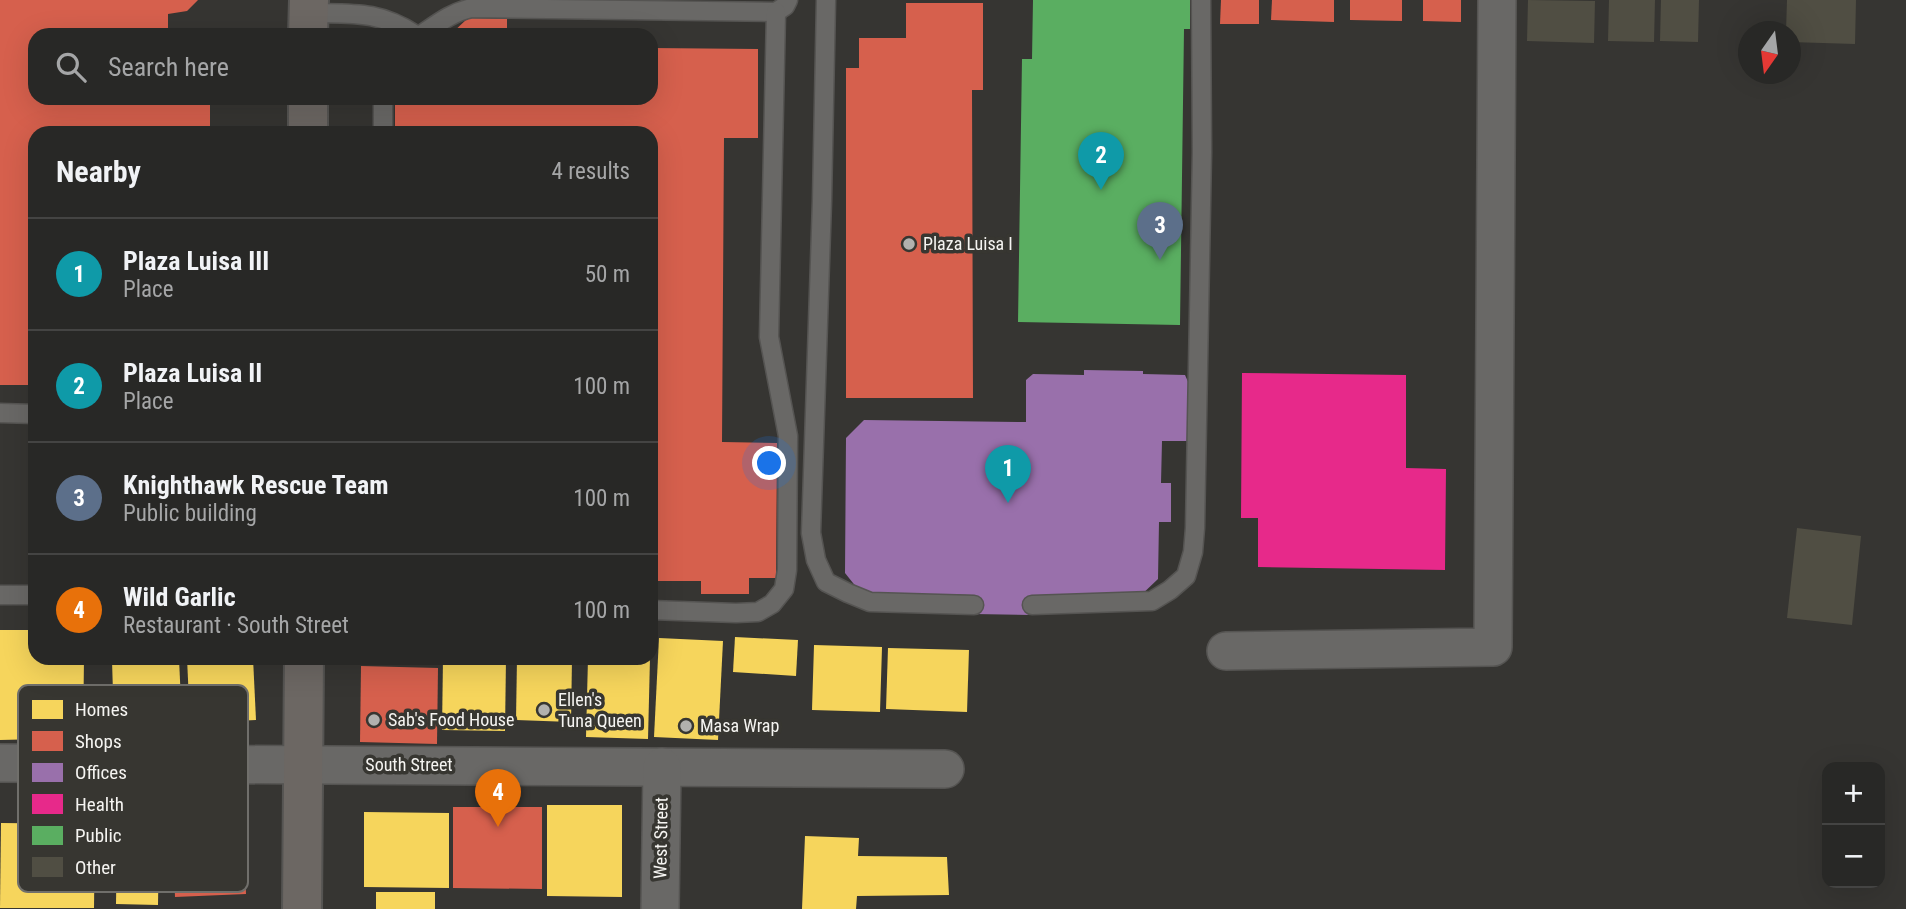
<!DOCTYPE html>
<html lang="en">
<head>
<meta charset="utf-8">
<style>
	body { margin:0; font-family:"Roboto Condensed",sans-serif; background:#343432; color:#f1f3f6 }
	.controls { position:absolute; right:21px; bottom:21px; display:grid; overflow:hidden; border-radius:14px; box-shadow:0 7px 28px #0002 }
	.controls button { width:63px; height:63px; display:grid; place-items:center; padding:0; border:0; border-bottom:2px solid #444443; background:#282826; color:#f1f3f6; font:35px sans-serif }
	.compass { position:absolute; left:1738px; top:21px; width:63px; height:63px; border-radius:50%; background:#282826; box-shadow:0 7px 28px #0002; rotate:194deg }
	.you { position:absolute; left:770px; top:464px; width:24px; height:24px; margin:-18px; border:5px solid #fff; border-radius:50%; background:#1a73e8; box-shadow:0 0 0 10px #1a73e833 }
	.badge { display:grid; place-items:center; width:46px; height:46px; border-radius:50%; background:#b2b1ae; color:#fff; font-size:23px; font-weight:700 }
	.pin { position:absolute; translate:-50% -58px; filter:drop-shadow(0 2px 4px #0008) }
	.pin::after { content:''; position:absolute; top:37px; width:24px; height:21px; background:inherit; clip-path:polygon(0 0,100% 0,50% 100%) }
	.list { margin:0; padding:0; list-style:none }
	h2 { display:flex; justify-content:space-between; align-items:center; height:91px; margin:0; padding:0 28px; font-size:30px }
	h2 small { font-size:23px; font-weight:400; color:#a5a6a7 }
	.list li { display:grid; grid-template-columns:46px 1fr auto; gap:21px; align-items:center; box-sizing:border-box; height:112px; padding:0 28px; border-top:2px solid #444443 }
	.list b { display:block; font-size:26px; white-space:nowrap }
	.list p { margin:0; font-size:23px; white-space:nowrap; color:#a5a6a7 }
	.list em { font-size:23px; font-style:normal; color:#a5a6a7 }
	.icon { flex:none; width:38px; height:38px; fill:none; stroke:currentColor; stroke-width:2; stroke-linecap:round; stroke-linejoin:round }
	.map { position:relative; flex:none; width:1906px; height:909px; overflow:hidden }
	.search { position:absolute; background:#282826; box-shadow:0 7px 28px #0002; left:28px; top:28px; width:630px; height:77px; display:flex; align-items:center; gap:18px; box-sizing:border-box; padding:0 24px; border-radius:21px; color:#a5a6a7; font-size:26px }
	.panel { position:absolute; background:#282826; box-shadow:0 7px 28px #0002; left:28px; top:126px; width:630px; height:539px; border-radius:21px }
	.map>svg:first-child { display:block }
	.homes { fill:#f6d55c }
	.shops { fill:#d6604d }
	.offices { fill:#9970ab }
	.health { fill:#e7298a }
	.public { fill:#5aae61 }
	.building { fill:#504e43 }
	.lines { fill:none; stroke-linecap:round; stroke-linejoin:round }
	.service-casing { stroke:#555452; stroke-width:21 }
	.minor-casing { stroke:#555452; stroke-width:40 }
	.primary-casing { stroke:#555452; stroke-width:42 }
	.service { stroke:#696866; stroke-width:18 }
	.minor { stroke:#696866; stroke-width:37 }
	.primary { stroke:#6c6763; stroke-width:38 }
	.poi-dot { fill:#b2b1ae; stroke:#373631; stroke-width:2.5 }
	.labels { text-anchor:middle; stroke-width:7; stroke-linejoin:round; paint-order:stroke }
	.poi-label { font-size:18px; fill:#f5f4f1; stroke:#373631; text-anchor:start }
	.street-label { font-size:18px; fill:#f5f4f1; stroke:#373631 }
	.key { fill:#373631; stroke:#706f6b; stroke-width:2 }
	.key-label { font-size:19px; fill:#f5f4f1 }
</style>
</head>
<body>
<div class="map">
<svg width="1906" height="909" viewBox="0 0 1906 909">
	<rect width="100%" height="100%" fill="#363532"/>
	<!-- homes -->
	<g class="homes">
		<path d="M0,630H35V658H84L83,738L0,740Z"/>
		<path d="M735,637L798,640L796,676L733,672Z"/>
		<path d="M659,638L723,641L718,740L654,737Z"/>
		<path d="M814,645L882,647L880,712L812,710Z"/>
		<path d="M888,648L969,650L967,712L886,709Z"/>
		<path d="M187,658H253L256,720L190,723Z"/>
		<path d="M443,658H506L505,731L442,730Z"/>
		<path d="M517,658H572L571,722L516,720Z"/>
		<path d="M588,658H650L648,739L586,737Z"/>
		<path d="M179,659L182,723L114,725L112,661Z"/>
		<path d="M547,805H622V897L547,896Z"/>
		<path d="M364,812L449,813V888L364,887Z"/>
		<path d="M1,823L95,824L94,908H0Z"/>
		<path d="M117,834L159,835L158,905L116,904Z"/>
		<path d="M805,836L859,838L858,856L947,857L949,895L857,896L856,909H802Z"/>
		<rect x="376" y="892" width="59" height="17"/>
	</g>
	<!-- shops -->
	<g class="shops">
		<path d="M0,0H198L187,11L168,14V35H35V98H210V133H35V385H0Z"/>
		<path d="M1221,0H1259V24H1220Z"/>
		<path d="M1272,0H1334V22L1271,20Z"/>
		<path d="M1350,0H1402V21L1350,20Z"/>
		<path d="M1423,0H1461V22L1423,21Z"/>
		<path d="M906,3H983V90H972L973,398H846V68H859V38H906Z"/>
		<path d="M468,18L507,19V35H450Z"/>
		<path d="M651,48L758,49V138H724L722,442L777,443L776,578H749V594H701V581H651V133H395V98H651Z"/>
		<path d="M360,658H437V664L360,662Z"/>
		<path d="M361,666L438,668L437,744L360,742Z"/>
		<path d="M243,800L246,894L175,897L171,803Z"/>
		<path d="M453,807H542V889L453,888Z"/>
	</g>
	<!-- offices -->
	<path class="offices" d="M1084,370L1143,371V374L1185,375L1189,384V441H1162L1161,483H1171V522H1159L1158,579L1138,598L1032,596V615L974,614L975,595L861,593L845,573L846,438L864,420L1026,422V380L1033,374L1084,375Z"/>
	<!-- health -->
	<path class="health" d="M1242,373L1406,375V468L1446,469L1445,570L1258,567V518H1241Z"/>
	<!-- public -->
	<path class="public" d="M1033,0H1190V29H1184L1180,325L1018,322L1022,59H1032Z"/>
	<!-- building -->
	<g class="building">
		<path d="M1528,0L1595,1L1594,43L1527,41Z"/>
		<path d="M1609,0H1655L1654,42L1608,41Z"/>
		<path d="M1661,0H1699L1698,42L1660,41Z"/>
		<path d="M1787,0H1856L1855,44L1790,42V32H1786Z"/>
		<path d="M1797,528L1861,536L1852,625L1787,618Z"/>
	</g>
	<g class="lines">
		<!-- service casing -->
		<g class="service-casing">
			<g id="service">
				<path d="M826,0L822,201L811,533L816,560L826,582L848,593L870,602L974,605"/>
				<path d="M309,13C353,14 377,10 416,35"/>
				<path d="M421,35C437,24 452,12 472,8L776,12L785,6L788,0"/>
				<path d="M383,133V98"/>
				<path d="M0,413L35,414"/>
				<path d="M0,595H35"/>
				<path d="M1032,605L1152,601L1170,590L1186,576L1193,552L1195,528L1202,152L1201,0"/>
				<path d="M651,610L736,613L758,612L772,604L784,589L787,570L788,436L769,337L776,12"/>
			</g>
		</g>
		<!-- minor casing -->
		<g class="minor-casing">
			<g id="minor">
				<path d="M1226,651L1493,647L1497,0"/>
				<path d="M0,763L945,769"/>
				<path d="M660,909L662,767"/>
			</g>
		</g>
		<!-- primary casing -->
		<g class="primary-casing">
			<g id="primary">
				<path d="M308,35L309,0"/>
				<path d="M308,133V98"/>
				<path d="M302,909L304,658"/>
			</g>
		</g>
		<!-- service -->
		<use href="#service" class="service"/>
		<!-- minor -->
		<use href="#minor" class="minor"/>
		<!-- primary -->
		<use href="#primary" class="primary"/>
	</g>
	<!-- markers -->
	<g class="poi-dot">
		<circle cx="909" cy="244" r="7"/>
		<circle cx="544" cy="710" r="7"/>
		<circle cx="374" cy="720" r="7"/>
		<circle cx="686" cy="726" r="7"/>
	</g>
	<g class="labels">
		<!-- poi labels -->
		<g class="poi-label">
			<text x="923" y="250">Plaza Luisa I</text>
			<text x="558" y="706">Ellen's<tspan x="558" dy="21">Tuna Queen</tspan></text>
			<text x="388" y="726">Sab's Food House</text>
			<text x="700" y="732">Masa Wrap</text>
		</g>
		<!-- street labels -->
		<g class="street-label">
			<text x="409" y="771">South Street</text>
			<text transform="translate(661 838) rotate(-89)" y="6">West Street</text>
		</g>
	</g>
	<!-- legend -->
	<rect x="18" y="685" width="230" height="207" rx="10" class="key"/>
	<rect x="32" y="700" width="31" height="19" fill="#f6d55c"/>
	<rect x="32" y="731" width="31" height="20" fill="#d6604d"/>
	<rect x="32" y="763" width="31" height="19" fill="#9970ab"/>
	<rect x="32" y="794" width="31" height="20" fill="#e7298a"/>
	<rect x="32" y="826" width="31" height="19" fill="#5aae61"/>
	<rect x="32" y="857" width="31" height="20" fill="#504e43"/>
	<g class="key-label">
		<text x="75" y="716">Homes</text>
		<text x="75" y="748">Shops</text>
		<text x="75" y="779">Offices</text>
		<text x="75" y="811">Health</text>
		<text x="75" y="842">Public</text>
		<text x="75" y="874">Other</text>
	</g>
</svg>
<div class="controls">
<button>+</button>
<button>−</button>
</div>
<svg class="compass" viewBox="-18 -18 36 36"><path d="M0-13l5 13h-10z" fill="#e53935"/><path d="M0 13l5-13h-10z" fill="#a5a6a7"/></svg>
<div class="you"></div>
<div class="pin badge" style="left:1008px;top:503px;background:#0f9aa8">1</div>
<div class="pin badge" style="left:1101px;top:190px;background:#0f9aa8">2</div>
<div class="pin badge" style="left:1160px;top:260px;background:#5c6f8a">3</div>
<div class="pin badge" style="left:498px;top:827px;background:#e8710a">4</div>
<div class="search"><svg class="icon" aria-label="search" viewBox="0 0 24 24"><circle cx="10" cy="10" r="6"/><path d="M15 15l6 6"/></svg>Search here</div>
<section class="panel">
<h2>Nearby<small>4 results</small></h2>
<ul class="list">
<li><span class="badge" style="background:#0f9aa8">1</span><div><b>Plaza Luisa III</b><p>Place</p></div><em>50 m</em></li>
<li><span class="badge" style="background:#0f9aa8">2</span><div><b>Plaza Luisa II</b><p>Place</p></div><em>100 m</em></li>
<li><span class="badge" style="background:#5c6f8a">3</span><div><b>Knighthawk Rescue Team</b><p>Public building</p></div><em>100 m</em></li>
<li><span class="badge" style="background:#e8710a">4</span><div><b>Wild Garlic</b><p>Restaurant · South Street</p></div><em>100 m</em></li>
</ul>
</section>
</div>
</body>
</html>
